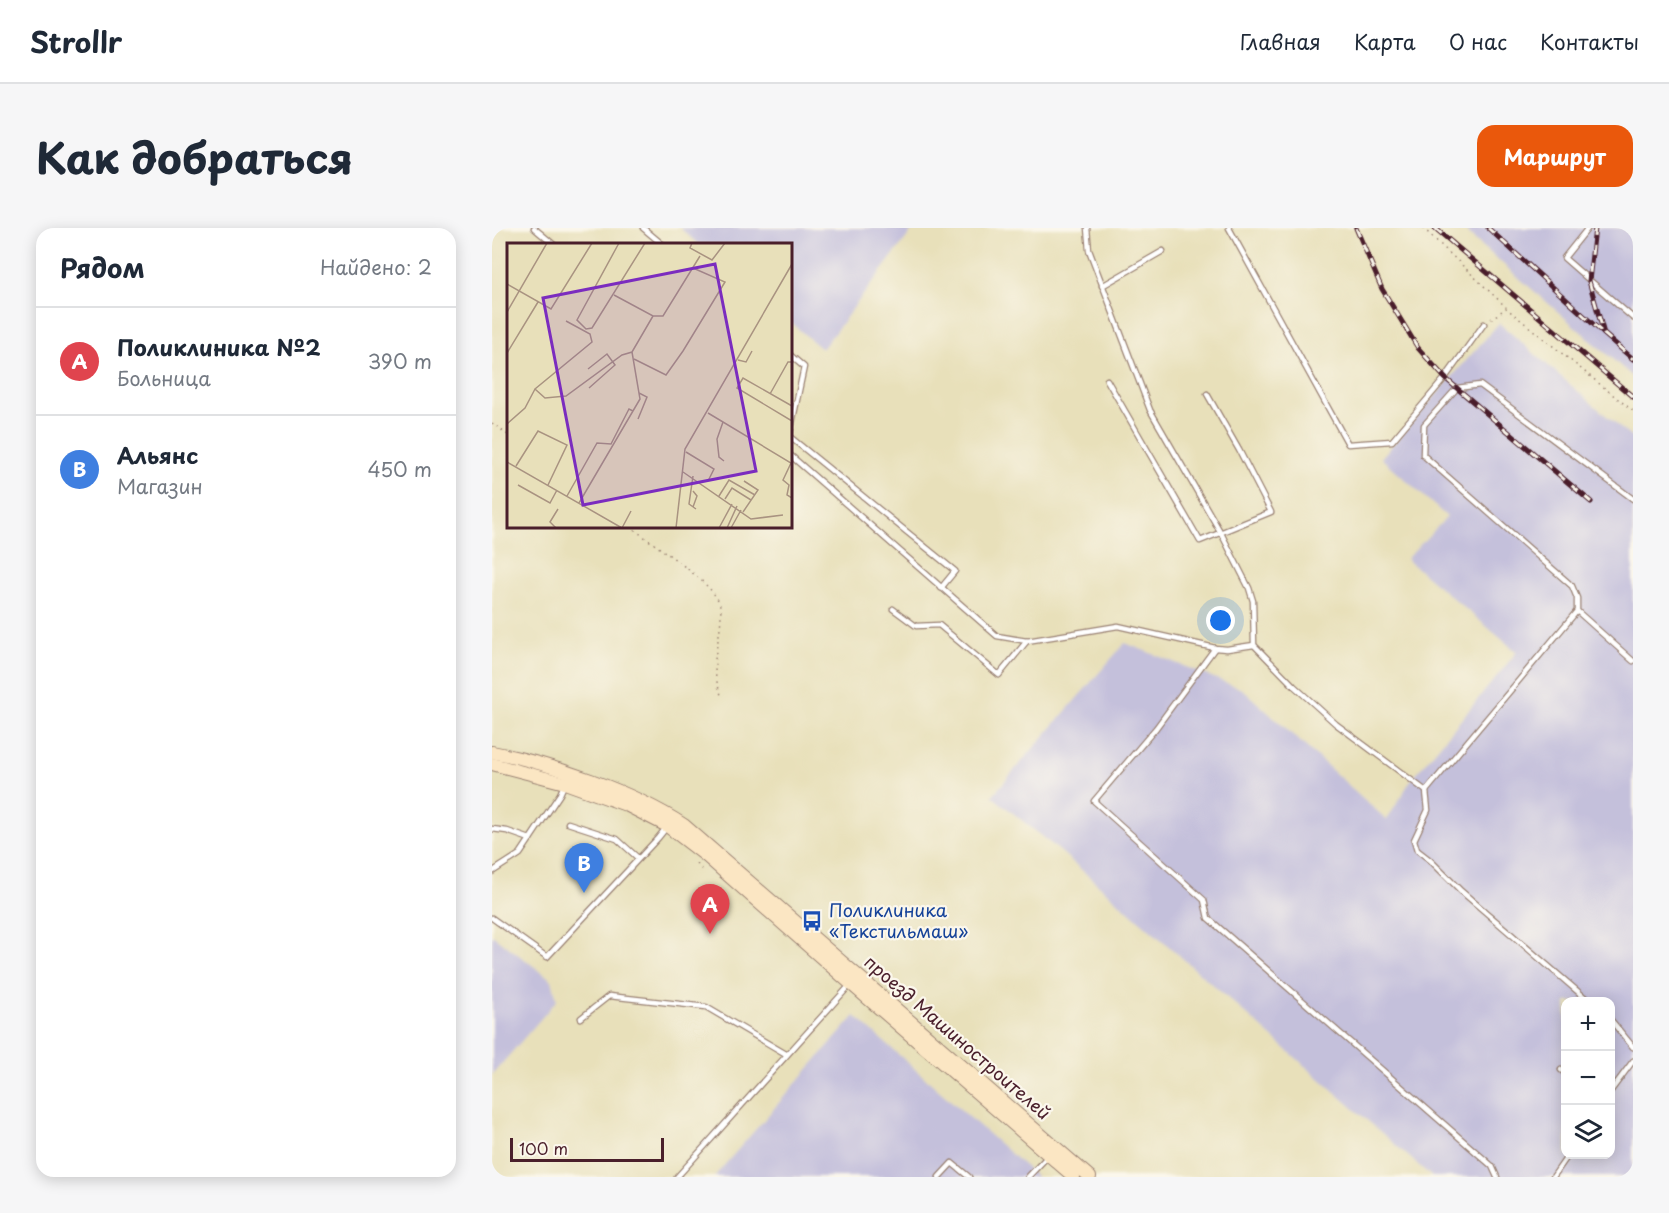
<!DOCTYPE html>
<html lang="ru">
<head>
<meta charset="utf-8">
<style>
	body { margin:0; font-family:"Playpen Sans",sans-serif; background:#f6f6f7; color:#1f2937 }
	.controls { position:absolute; right:18px; bottom:18px; display:grid; overflow:hidden; border-radius:12px; box-shadow:0 3px 15px #0003 }
	.controls button { width:54px; height:54px; display:grid; place-items:center; padding:0; border:0; border-bottom:2px solid #e0e1e3; background:#fff; color:#1f2937; font:30px sans-serif }
	.scale { position:absolute; left:18px; bottom:15px; width:154px; box-sizing:border-box; padding-left:6px; border:3px solid #4a1f2b; border-top:0; font-size:16px; line-height:21px; white-space:nowrap; color:#4a1f2b; -webkit-text-stroke:4px #fbf7ec; paint-order:stroke }
	.you { position:absolute; left:729px; top:393px; width:21px; height:21px; margin:-15px; border:4px solid #fff; border-radius:50%; background:#1a73e8; box-shadow:0 0 0 9px #1a73e833 }
	.badge { display:grid; place-items:center; width:39px; height:39px; border-radius:50%; background:#ea580c; color:#fff; font-size:20px; font-weight:700 }
	.pin { position:absolute; translate:-50% -50px; filter:drop-shadow(0 2px 3px #0008) }
	.pin::after { content:''; position:absolute; top:32px; width:21px; height:18px; background:inherit; clip-path:polygon(0 0,100% 0,50% 100%) }
	.list { margin:0; padding:0; list-style:none }
	h2 { display:flex; justify-content:space-between; align-items:center; height:78px; margin:0; padding:0 24px; font-size:26px }
	h2 small { font-size:20px; font-weight:400; color:#747a83 }
	.list li { display:grid; grid-template-columns:39px 1fr auto; gap:18px; align-items:center; box-sizing:border-box; height:108px; padding:0 24px; border-top:2px solid #e0e1e3 }
	.list b { display:block; font-size:22px; white-space:nowrap }
	.list p { margin:0; font-size:20px; white-space:nowrap; color:#747a83 }
	.list em { font-size:20px; font-style:normal; color:#747a83 }
	.icon { flex:none; width:33px; height:33px; fill:none; stroke:currentColor; stroke-width:2; stroke-linecap:round; stroke-linejoin:round }
	.map { position:relative; flex:none; width:1141px; height:949px; overflow:hidden; border-radius:18px }
	header { display:flex; align-items:center; gap:36px; box-sizing:border-box; height:84px; padding:0 30px; background:#fff; border-bottom:2px solid #e0e1e3 }
	header strong { font-size:28px }
	nav { display:flex; gap:33px; margin-inline-start:auto; font-size:21px }
	.intro { display:flex; align-items:center; justify-content:space-between; box-sizing:border-box; height:144px; padding:0 36px }
	h1 { margin:0; font-size:42px }
	.button { padding:15px 27px; border-radius:18px; background:#ea580c; color:#fff; font-size:21px; font-weight:700 }
	main { display:flex; gap:36px; padding:0 36px }
	aside { flex:1; background:#fff; border-radius:18px; box-shadow:0 3px 15px #0003 }
	.map>svg:first-child { display:block }
	.industrial { fill:#c4c0db; fill-rule:evenodd }
	.lines { fill:none; stroke-linecap:round; stroke-linejoin:round }
	.service-casing { stroke:#998072; stroke-width:7 }
	.secondary-casing { stroke:#998072; stroke-width:14 }
	.path { stroke:#998072; stroke-width:1.5; stroke-dasharray:1.5 4.5; stroke-linecap:butt }
	.service { stroke:#fff; stroke-width:4.5 }
	.secondary { stroke:#fbe6c3; stroke-width:12 }
	.rail-casing { stroke:#4a1f2b; stroke-width:5 }
	.rail { stroke:#fbf7ec; stroke-width:3; stroke-dasharray:9; stroke-linecap:butt }
	.labels { text-anchor:middle; stroke-width:4.5; stroke-linejoin:round; paint-order:stroke }
	.transit-label { font-size:18px; fill:#164399; stroke:#fbf7ec; text-anchor:start }
	.street-label { font-size:18px; fill:#4a1f2b; stroke:#fbf7ec }
	.inset-road { fill:none; stroke:#a99381; stroke-width:1.5 }
	.view { fill:#7b2cbf; fill-opacity:0.15; stroke:#7b2cbf; stroke-width:3 }
	.inset-edge { fill:none; stroke:#4a1f2b; stroke-width:3 }
</style>
</head>
<body>
<header>
<strong>Strollr</strong>
<nav><a>Главная</a><a>Карта</a><a>О нас</a><a>Контакты</a></nav>
</header>
<div class="intro"><h1>Как добраться</h1><a class="button">Маршрут</a></div>
<main>
<aside>
<h2>Рядом<small>Найдено: 2</small></h2>
<ul class="list">
<li><span class="badge" style="background:#e0444e">A</span><div><b>Поликлиника №2</b><p>Больница</p></div><em>390 m</em></li>
<li><span class="badge" style="background:#3f7fe0">B</span><div><b>Альянс</b><p>Магазин</p></div><em>450 m</em></li>
</ul>
</aside>
<div class="map">
<svg width="1141" height="949" viewBox="0 0 1141 949">
	<rect width="100%" height="100%" fill="#fbf7ec"/>
	<filter id="ink" filterUnits="userSpaceOnUse"><feTurbulence type="fractalNoise" baseFrequency=".0167" numOctaves="2"/><feDisplacementMap in="SourceGraphic" scale="12" xChannelSelector="R" yChannelSelector="G"/><feConvolveMatrix kernelMatrix="1 2 1 2 8 2 1 2 1" color-interpolation-filters="sRGB"/></filter>
	<filter id="wash" filterUnits="userSpaceOnUse"><feTurbulence type="fractalNoise" baseFrequency=".008" numOctaves="4" result="noise"/><feDisplacementMap in="SourceGraphic" scale="24" xChannelSelector="R" yChannelSelector="G"/><feGaussianBlur stdDeviation="1.35" result="paint"/><feColorMatrix in="noise" values="0 0 0 0 0 0 0 0 0 0 0 0 0 0 0 0 0 1.4 0 .05"/><feComposite in="paint" operator="in"/></filter>
	<g filter="url(#wash)">
		<rect width="100%" height="100%" fill="#e8e0ba"/>
		<!-- industrial -->
		<g class="industrial">
			<path d="M188,0H422L330,121L299,95L298,16H206Z"/>
			<path d="M978,0H1141V149L974,4Z"/>
			<path d="M1007,95L1141,211V949H940L568,623L500,568L633,415L750,461L895,592L919,552L1025,424L914,331L955,289L889,230ZM1074,774H1118V926H1074Z"/>
			<path d="M0,707L60,752L65,772L0,847Z"/>
			<path d="M363,788L545,949H222Z"/>
		</g>
	</g>
	<g filter="url(#ink)">
		<g class="lines">
			<!-- service casing -->
			<g class="service-casing">
				<g id="service">
					<path d="M42,0L61,16"/>
					<path d="M151,0L170,16"/>
					<path d="M595,0L597,22L658,182L729,305L757,360L761,373L762,417L802,458L844,496L934,563L936,582L922,612L925,622L938,632L969,663L1098,774"/>
					<path d="M737,0L856,216L900,213L953,150L992,96"/>
					<path d="M1096,0L1072,30L1141,90"/>
					<path d="M610,58L671,23"/>
					<path d="M298,127L312,139L298,205"/>
					<path d="M615,152L708,313L779,284L747,222L715,166"/>
					<path d="M298,209L463,343L449,360"/>
					<path d="M298,227L505,408L535,413L626,398L723,420L735,421L762,417"/>
					<path d="M401,381L424,398L447,397L507,447L535,413"/>
					<path d="M1085,383L1141,433"/>
					<path d="M723,420L664,500L602,573L712,672L716,690L1000,938L1005,949"/>
					<path d="M934,563L1085,383V370L1080,358L931,227L932,197L965,160L988,157L1141,271"/>
					<path d="M76,595L125,611L146,630"/>
					<path d="M0,601L15,603L38,611"/>
					<path d="M0,644L28,626L68,566L73,555"/>
					<path d="M0,690L55,729L166,610L174,600"/>
					<path d="M89,790L117,768L214,779L294,826"/>
					<path d="M1118,791L1141,819"/>
					<path d="M1069,842L1074,846"/>
					<path d="M1118,864L1141,833"/>
					<path d="M185,949L359,756"/>
					<path d="M447,949L460,935L477,949"/>
					<path d="M536,949L555,929"/>
					<path d="M1061,949L1077,926"/>
				</g>
			</g>
			<!-- secondary casing -->
			<g class="secondary-casing">
				<g id="secondary">
					<path d="M0,524C61,536 140,563 192,597L598,949"/>
					<path d="M0,536L73,555L134,577L175,598L214,628L359,756L582,949"/>
				</g>
			</g>
			<!-- path -->
			<g class="path">
				<path d="M931,0L1014,79"/>
				<path d="M999,91L1014,80L1141,183"/>
				<path d="M0,195L16,207"/>
				<path d="M138,298C160,316 210,347 224,369C228,374 229,381 229,387C228,421 215,432 230,469"/>
				<path d="M205,636L212,643"/>
			</g>
			<!-- service -->
			<use href="#service" class="service"/>
			<!-- secondary -->
			<use href="#secondary" class="secondary"/>
			<!-- rail casing -->
			<g class="rail-casing">
				<g id="rail">
					<path d="M864,0L890,61L926,120L953,150L1099,274"/>
					<path d="M943,0L1141,169"/>
					<path d="M996,0L1112,106"/>
					<path d="M1103,0L1097,53L1112,106L1141,131"/>
				</g>
			</g>
			<!-- rail -->
			<use href="#rail" class="rail"/>
		</g>
	</g>
	<!-- icons -->
	<defs>
		<g id="bus-bare" transform="scale(1.62)"><path d="M-5-6H5V4H4V6H2V4H-2V6H-4V4H-5ZM-3.5-4V0h7V-4ZM-3.5 1.2v1.5H-2V1.2ZM2 1.2v1.5H3.5V1.2Z" fill="#1a4fb4" stroke="#fbf7ec" stroke-width="2.5" paint-order="stroke"/></g>
	</defs>
	<g fill-rule="evenodd">
		<use href="#bus-bare" x="320" y="693"/>
	</g>
	<g class="labels">
		<!-- transit labels -->
		<g class="transit-label">
			<text x="337" y="689">Поликлиника<tspan x="337" dy="21">«Текстильмаш»</tspan></text>
		</g>
		<!-- street labels -->
		<g class="street-label">
			<text transform="translate(465 810) rotate(41)" y="6">проезд Машиностроителей</text>
		</g>
	</g>
	<!-- overview -->
	<g transform="translate(15 15)">
		<rect width="285" height="285" fill="#e8e0ba"/>
		<path class="inset-road" d="M112,0L70,77L79,86L85,85L138,0M185,0L183,5L205,17L218,0M0,41L44,66L85,0M107,52L146,73H156L193,13M0,69L40,0M59,78L83,91L85,99L28,146L38,155L59,153L115,112L125,109L146,73M0,110L31,59M127,116L159,132L176,108L218,39L186,25M231,117L239,119L245,108M81,126L100,111L108,122L82,145M263,151L281,119H285M285,163L236,135L230,145L285,178M201,170L284,220L276,237L282,242L280,252L285,255M131,176L140,154L132,150M216,179L210,196L212,214L217,218M0,181L18,165L28,146M179,209L207,226L201,238M0,219L115,285M9,223L31,188L60,202L41,242M176,229L244,276L276,272M186,233L182,261L189,266M11,242L43,260L50,247M60,253L90,200L104,201L122,166L126,168M212,253L222,237L248,252M218,256L225,245L244,257M72,260L133,156L125,109M186,264L190,253L186,248M236,269L251,247L237,238M49,285L43,279L51,266M115,285L124,268M169,285L178,206L285,21M212,285L225,261M220,285L230,263M224,285L234,267"/>
		<path class="view" d="M208,21L249,228L76,262L36,55Z"/>
		<rect width="285" height="285" class="inset-edge"/>
	</g>
</svg>
<div class="controls">
<button>+</button>
<button>−</button>
<button><svg class="icon" aria-label="layers" viewBox="0 0 24 24"><path d="M12 4l9 5-9 5-9-5zM3 14l9 5 9-5"/></svg></button>
</div>
<div class="scale">100 m</div>
<div class="you"></div>
<div class="pin badge" style="left:218px;top:706px;background:#e0444e">A</div>
<div class="pin badge" style="left:92px;top:665px;background:#3f7fe0">B</div>
</div>
</main>
</body>
</html>
